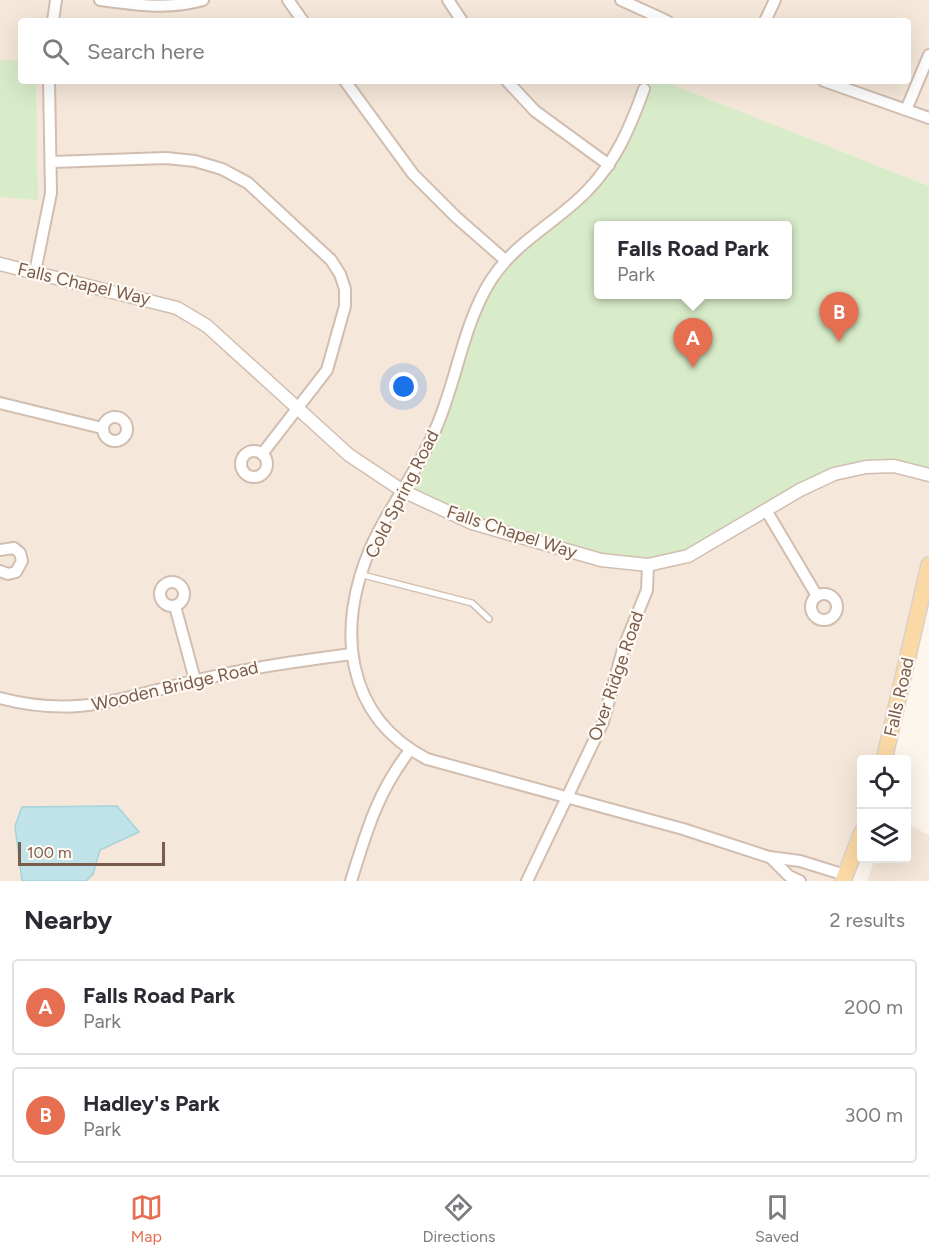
<!DOCTYPE html>
<html lang="en">
<head>
<meta charset="utf-8">
<style>
	body { margin:0; font-family:Figtree,sans-serif; background:#f7f7f7; color:#2b2b33 }
	.controls { position:absolute; right:18px; bottom:18px; display:grid; overflow:hidden; border-radius:6px; box-shadow:0 6px 24px #0002 }
	.controls button { width:54px; height:54px; display:grid; place-items:center; padding:0; border:0; border-bottom:2px solid #e1e1e2; background:#fff; color:#2b2b33; font:30px sans-serif }
	.scale { position:absolute; left:18px; bottom:15px; width:147px; box-sizing:border-box; padding-left:6px; border:3px solid #7a5c4d; border-top:0; font-size:16px; line-height:21px; white-space:nowrap; color:#7a5c4d; -webkit-text-stroke:4px #fffaf3; paint-order:stroke }
	.you { position:absolute; left:404px; top:387px; width:21px; height:21px; margin:-15px; border:4px solid #fff; border-radius:50%; background:#1a73e8; box-shadow:0 0 0 9px #1a73e833 }
	.badge { display:grid; place-items:center; width:39px; height:39px; border-radius:50%; background:#e76f51; color:#fff; font-size:20px; font-weight:700 }
	.pin { position:absolute; translate:-50% -50px; filter:drop-shadow(0 2px 3px #0008) }
	.pin::after { content:''; position:absolute; top:32px; width:21px; height:18px; background:inherit; clip-path:polygon(0 0,100% 0,50% 100%) }
	.popup { position:absolute; left:594px; top:221px; width:198px; height:78px; box-sizing:border-box; display:grid; place-content:center; border-radius:6px; background:#fff; filter:drop-shadow(0 2px 4px #0005); font-size:20px; white-space:nowrap; color:#7c7c81 }
	.popup b { font-size:22px; color:#2b2b33 }
	.popup::after { content:''; position:absolute; left:50%; top:100%; margin-left:-12px; border:12px solid transparent; border-top-color:#fff }
	.list { margin:0; padding:0; list-style:none }
	h2 { display:flex; justify-content:space-between; align-items:center; height:78px; margin:0; padding:0 24px; font-size:26px }
	h2 small { font-size:20px; font-weight:400; color:#7c7c81 }
	.list li { display:grid; grid-template-columns:39px 1fr auto; gap:18px; align-items:center; box-sizing:border-box; height:96px; margin:0 12px 12px; padding:0 12px; border:2px solid #e1e1e2; border-radius:6px }
	.list b { display:block; font-size:22px; white-space:nowrap }
	.list p { margin:0; font-size:20px; white-space:nowrap; color:#7c7c81 }
	.list em { font-size:20px; font-style:normal; color:#7c7c81 }
	.icon { flex:none; width:33px; height:33px; fill:none; stroke:currentColor; stroke-width:2; stroke-linecap:round; stroke-linejoin:round }
	.map { position:relative; flex:none; width:929px; height:881px; overflow:hidden }
	.search { position:absolute; background:#fff; box-shadow:0 6px 24px #0002; left:18px; right:18px; top:18px; height:66px; display:flex; align-items:center; gap:15px; box-sizing:border-box; padding:0 21px; border-radius:6px; color:#7c7c81; font-size:22px }
	.sheet { height:294px; background:#fff }
	nav { display:flex; justify-content:space-around; align-items:center; box-sizing:border-box; height:84px; border-top:2px solid #e1e1e2; background:#fff; font-size:16px; color:#7c7c81 }
	nav a { display:grid; justify-items:center; gap:3px }
	nav .on { color:#e76f51 }
	.map>svg:first-child { display:block }
	.residential { fill:#f5e8da }
	.green { fill:#d8ecc9; fill-rule:evenodd }
	.water { fill:#bfe3e8; stroke:#a5d3da; stroke-width:1.5 }
	.lines { fill:none; stroke-linecap:round; stroke-linejoin:round }
	.service-casing { stroke:#d1beb0; stroke-width:8 }
	.minor-casing { stroke:#d1beb0; stroke-width:14 }
	.tertiary-casing { stroke:#d1beb0; stroke-width:15 }
	.primary-casing { stroke:#dad1cd; stroke-width:18 }
	.service { stroke:#fff; stroke-width:5 }
	.minor { stroke:#fff; stroke-width:10 }
	.tertiary { stroke:#fff; stroke-width:12 }
	.primary { stroke:#fbd9a5; stroke-width:15 }
	.labels { text-anchor:middle; stroke-width:4.5; stroke-linejoin:round; paint-order:stroke }
	.street-label { font-size:18px; fill:#7a5c4d; stroke:#fffaf3 }
</style>
</head>
<body>
<div class="map">
<svg width="929" height="881" viewBox="0 0 929 881">
	<rect width="100%" height="100%" fill="#fdf6ec"/>
	<!-- residential -->
	<g class="residential">
		<path d="M0,0H929V186L663,81H908V21H21V81H650L609,165L516,248L800,490L866,467L929,475V565L884,759L862,760L861,834L843,881H0Z"/>
		<path d="M907,824L929,835V881H867L875,859L906,858Z"/>
	</g>
	<!-- green -->
	<g class="green">
		<path d="M0,60L21,61V81H36L38,200L0,197Z"/>
		<path d="M650,81H663L929,186V475L917,471L834,474L705,547L648,565L531,541L403,491L436,429L491,280L609,165ZM598,226H788V294H598Z"/>
	</g>
	<!-- water -->
	<path class="water" d="M117,806L139,832L100,850L93,874L86,881H22L15,826L22,807Z"/>
	<g class="lines">
		<!-- service casing -->
		<g class="service-casing">
			<path id="service" d="M363,575L472,603L489,619"/>
		</g>
		<!-- minor casing -->
		<g class="minor-casing">
			<g id="minor">
				<path d="M100,0C135,5 169,10 203,0"/>
				<path d="M288,0L303,21"/>
				<path d="M448,0L462,21"/>
				<path d="M621,0L667,21"/>
				<path d="M53,21L56,0"/>
				<path d="M765,21L775,0"/>
				<path d="M345,81L413,174L456,217L505,260"/>
				<path d="M507,81L535,111L609,165"/>
				<path d="M824,81L929,118"/>
				<path d="M644,89C630,128 616,161 587,191C556,223 516,241 491,280C463,324 457,380 436,428C419,470 389,506 371,547C336,627 344,716 427,759L683,829L769,857L800,861L845,875"/>
				<path d="M906,110L929,55"/>
				<path d="M52,162L166,158L195,161L222,169L248,183L331,260L340,274L345,289V306L327,370L262,454"/>
				<path d="M35,272L51,193L49,81"/>
				<path d="M0,403L102,428"/>
				<circle cx="115" cy="429" r="12"/>
				<circle cx="254" cy="464" r="13"/>
				<path d="M766,510L817,596"/>
				<path d="M0,550L14,548L20,553L22,561L16,572L8,574L0,571"/>
				<circle cx="172" cy="594" r="12"/>
				<circle cx="824" cy="607" r="13"/>
				<path d="M175,606L195,680"/>
				<path d="M0,698C80,719 122,697 198,680C248,668 299,661 351,654"/>
				<path d="M770,857L789,876L800,881"/>
				<path d="M351,881C367,830 377,793 410,750"/>
				<path d="M527,881L603,722L623,649L647,590L648,565"/>
			</g>
		</g>
		<!-- tertiary casing -->
		<g class="tertiary-casing">
			<path id="tertiary" d="M0,264L177,308L207,326L349,455L403,491L472,523L601,560L648,565L688,556L800,490L834,474L866,467L894,466L929,475"/>
		</g>
		<!-- primary casing -->
		<g class="primary-casing">
			<g id="primary">
				<path d="M884,760L929,565"/>
				<path d="M843,881L862,832"/>
			</g>
		</g>
		<!-- service -->
		<use href="#service" class="service"/>
		<!-- minor -->
		<use href="#minor" class="minor"/>
		<!-- tertiary -->
		<use href="#tertiary" class="tertiary"/>
		<!-- primary -->
		<use href="#primary" class="primary"/>
	</g>
	<g class="labels">
		<!-- street labels -->
		<g class="street-label">
			<text transform="translate(84 284) rotate(13)" y="6">Falls Chapel Way</text>
			<text transform="translate(402 494) rotate(-63)" y="6">Cold Spring Road</text>
			<text transform="translate(512 532) rotate(18)" y="6">Falls Chapel Way</text>
			<text transform="translate(616 676) rotate(-71)" y="6">Over Ridge Road</text>
			<text transform="translate(175 686) rotate(-13)" y="6">Wooden Bridge Road</text>
			<text transform="translate(899 697) rotate(-77)" y="6">Falls Road</text>
		</g>
	</g>
</svg>
<div class="controls">
<button><svg class="icon" aria-label="locate" viewBox="0 0 24 24"><circle cx="12" cy="12" r="6"/><path d="M12 2v4M12 18v4M2 12h4M18 12h4"/></svg></button>
<button><svg class="icon" aria-label="layers" viewBox="0 0 24 24"><path d="M12 4l9 5-9 5-9-5zM3 14l9 5 9-5"/></svg></button>
</div>
<div class="scale">100 m</div>
<div class="you"></div>
<div class="pin badge" style="left:693px;top:368px">A</div>
<div class="popup"><b>Falls Road Park</b>Park</div>
<div class="pin badge" style="left:839px;top:342px">B</div>
<div class="search"><svg class="icon" aria-label="search" viewBox="0 0 24 24"><circle cx="10" cy="10" r="6"/><path d="M15 15l6 6"/></svg>Search here</div>
</div>
<section class="sheet">
<h2>Nearby<small>2 results</small></h2>
<ul class="list">
<li><span class="badge">A</span><div><b>Falls Road Park</b><p>Park</p></div><em>200 m</em></li>
<li><span class="badge">B</span><div><b>Hadley's Park</b><p>Park</p></div><em>300 m</em></li>
</ul>
</section>
<nav>
<a class="on"><svg class="icon" aria-label="map" viewBox="0 0 24 24"><path d="M3 6l6-2 6 2 6-2v14l-6 2-6-2-6 2zM9 4v14M15 6v14"/></svg>Map</a>
<a><svg class="icon" aria-label="directions" viewBox="0 0 24 24"><path d="M12 3l9 9-9 9-9-9zM9 14v-3h6M13 9l2 2-2 2"/></svg>Directions</a>
<a><svg class="icon" aria-label="saved" viewBox="0 0 24 24"><path d="M7 4h10v16l-5-4-5 4z"/></svg>Saved</a>
</nav>
</body>
</html>
